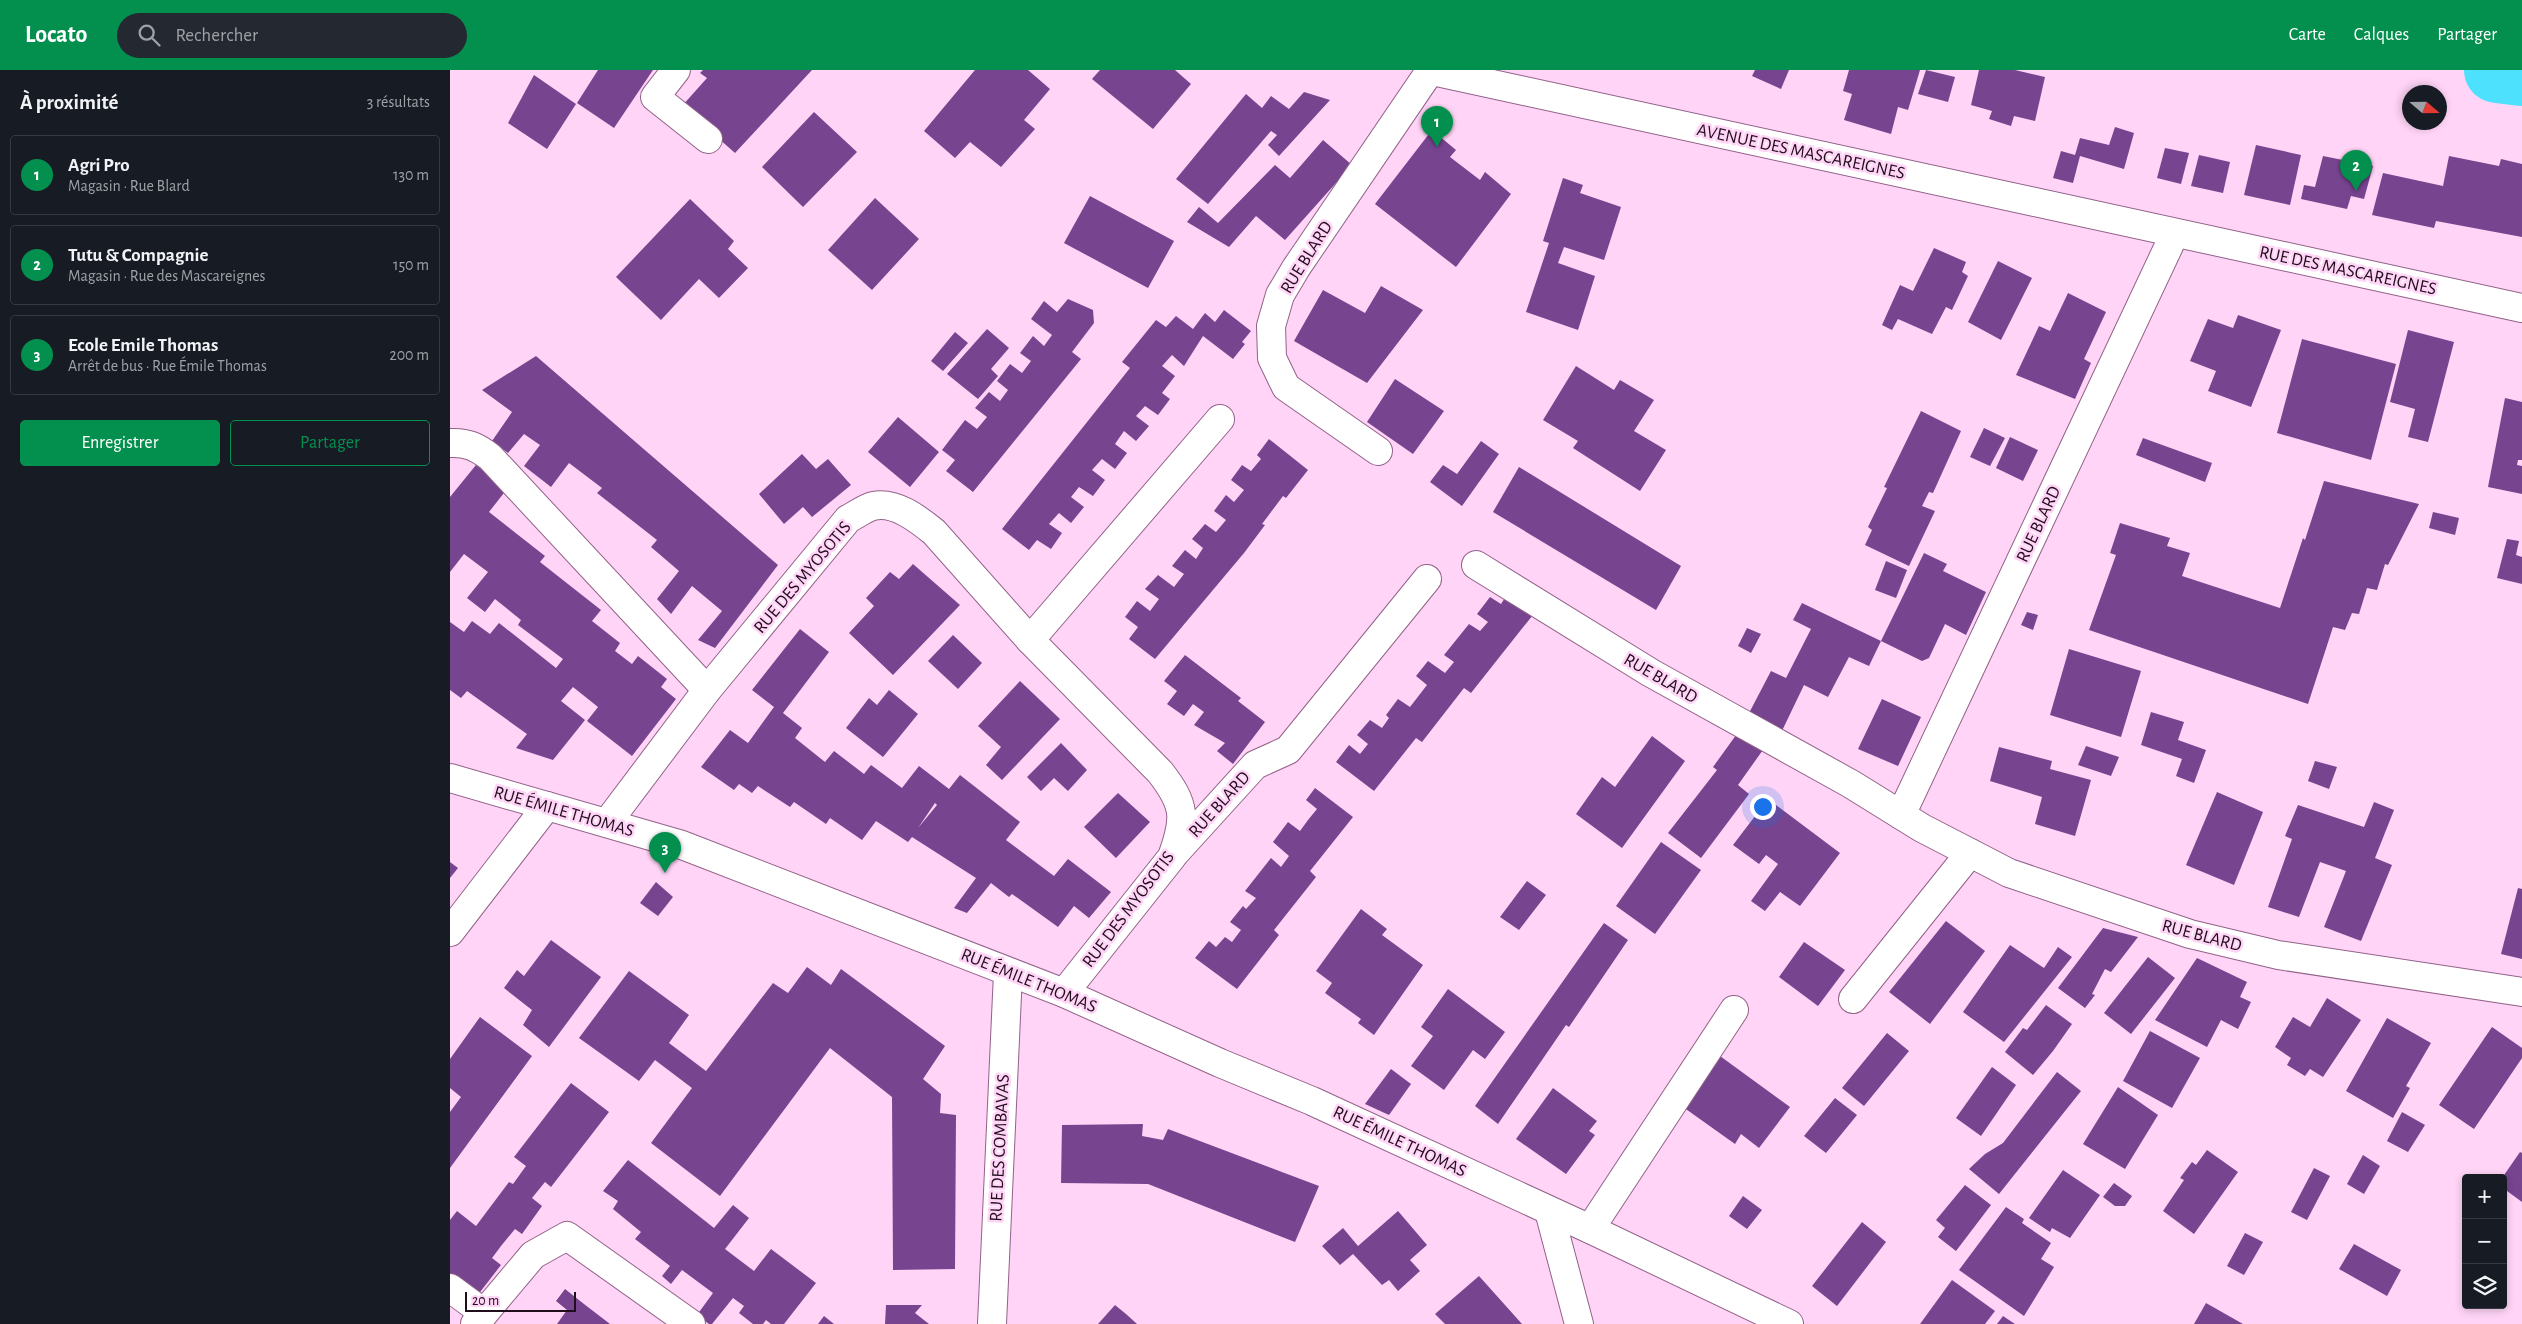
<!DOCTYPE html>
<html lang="fr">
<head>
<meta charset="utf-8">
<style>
	body { margin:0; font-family:"Alegreya Sans",sans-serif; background:#242831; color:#f1f3f6 }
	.controls { position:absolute; right:15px; bottom:15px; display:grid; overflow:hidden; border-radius:5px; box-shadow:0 2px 8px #0003 }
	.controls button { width:45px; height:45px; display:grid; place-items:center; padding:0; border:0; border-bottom:1px solid #363941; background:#171b24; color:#f1f3f6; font:25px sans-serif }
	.compass { position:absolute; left:1952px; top:15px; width:45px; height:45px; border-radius:50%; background:#171b24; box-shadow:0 2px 8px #0003; rotate:110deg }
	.scale { position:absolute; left:15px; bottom:12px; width:111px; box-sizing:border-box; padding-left:5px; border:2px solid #210e1d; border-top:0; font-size:14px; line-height:18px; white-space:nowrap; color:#210e1d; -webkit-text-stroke:4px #ffd4f6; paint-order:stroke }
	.you { position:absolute; left:1312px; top:736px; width:18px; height:18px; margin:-12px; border:4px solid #fff; border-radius:50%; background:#1a73e8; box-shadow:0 0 0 8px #1a73e833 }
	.badge { display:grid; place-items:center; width:32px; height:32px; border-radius:50%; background:#038f4d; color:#fff; font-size:16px; font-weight:700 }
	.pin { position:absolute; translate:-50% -41px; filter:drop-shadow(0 1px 2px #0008) }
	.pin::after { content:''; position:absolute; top:26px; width:18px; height:15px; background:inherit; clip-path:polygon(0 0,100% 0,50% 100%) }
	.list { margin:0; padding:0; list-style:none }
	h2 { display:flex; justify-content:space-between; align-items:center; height:65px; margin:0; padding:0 20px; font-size:21px }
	h2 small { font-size:16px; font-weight:400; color:#9ea1a6 }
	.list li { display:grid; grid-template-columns:32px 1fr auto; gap:15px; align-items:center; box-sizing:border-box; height:80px; margin:0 10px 10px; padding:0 10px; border:1px solid #363941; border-radius:5px }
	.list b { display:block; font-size:19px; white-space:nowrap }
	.list p { margin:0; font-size:16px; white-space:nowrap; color:#9ea1a6 }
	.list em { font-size:16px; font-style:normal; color:#9ea1a6 }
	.actions { display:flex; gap:10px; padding:15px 20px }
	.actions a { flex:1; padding:11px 0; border:1px solid #038f4d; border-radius:5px; text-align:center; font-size:18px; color:#038f4d }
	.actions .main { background:#038f4d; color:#fff }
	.icon { flex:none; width:28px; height:28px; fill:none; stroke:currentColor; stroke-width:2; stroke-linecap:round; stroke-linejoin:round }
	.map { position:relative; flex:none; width:2072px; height:1254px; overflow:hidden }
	header { display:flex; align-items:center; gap:30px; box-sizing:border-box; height:70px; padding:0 25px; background:#038f4d; color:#fff }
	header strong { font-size:24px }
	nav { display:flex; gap:28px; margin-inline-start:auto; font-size:18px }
	.search { width:350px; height:45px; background:#242831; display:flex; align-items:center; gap:12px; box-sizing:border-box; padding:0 18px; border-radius:28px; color:#9ea1a6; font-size:19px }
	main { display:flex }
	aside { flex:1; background:#171b24 }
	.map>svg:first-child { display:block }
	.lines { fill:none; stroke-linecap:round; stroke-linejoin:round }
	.river { stroke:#4ee1fe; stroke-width:66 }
	.building { fill:#774490; fill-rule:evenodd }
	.minor-casing { stroke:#926289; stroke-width:30 }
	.minor { stroke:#fff; stroke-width:28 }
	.labels { text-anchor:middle; stroke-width:5; stroke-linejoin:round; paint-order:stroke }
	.street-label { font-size:18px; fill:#210e1d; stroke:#ffd4f6 }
</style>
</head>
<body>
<header>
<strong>Locato</strong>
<div class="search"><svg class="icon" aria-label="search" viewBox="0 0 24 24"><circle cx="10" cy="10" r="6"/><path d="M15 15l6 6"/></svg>Rechercher</div>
<nav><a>Carte</a><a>Calques</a><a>Partager</a></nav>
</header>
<main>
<aside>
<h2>À proximité<small>3 résultats</small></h2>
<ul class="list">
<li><span class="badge">1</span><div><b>Agri Pro</b><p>Magasin · Rue Blard</p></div><em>130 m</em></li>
<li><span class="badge">2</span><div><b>Tutu &amp; Compagnie</b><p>Magasin · Rue des Mascareignes</p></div><em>150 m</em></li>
<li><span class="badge">3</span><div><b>Ecole Emile Thomas</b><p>Arrêt de bus · Rue Émile Thomas</p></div><em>200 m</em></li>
</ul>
<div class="actions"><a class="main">Enregistrer</a><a>Partager</a></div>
</aside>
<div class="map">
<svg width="2072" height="1254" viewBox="0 0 2072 1254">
	<rect width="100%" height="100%" fill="#ffd4f6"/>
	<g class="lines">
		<!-- river -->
		<path class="river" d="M2047,0L2072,3"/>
	</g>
	<!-- building -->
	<g class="building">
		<path d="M148,0H203L164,58L127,33Z"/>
		<path d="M253,0H362L285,83L232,36L257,8L250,3Z"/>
		<path d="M525,0H578L600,19L574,50L585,59L551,97L520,72L505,88L474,61Z"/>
		<path d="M650,0H725L741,14L703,59L642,9Z"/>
		<path d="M1305,0H1339L1331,19L1302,6Z"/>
		<path d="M1399,0H1470L1458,40L1448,37L1441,64L1394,50L1402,24L1393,21Z"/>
		<path d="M1476,0L1505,7L1498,32L1468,24Z"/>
		<path d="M1529,0H1565L1595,7L1585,51L1564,46L1561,56L1539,49L1542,41L1521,35Z"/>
		<path d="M84,5L126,34L97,79L58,53Z"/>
		<path d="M854,22L880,30L829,86L818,75L827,65L821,61L758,134L726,109L796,24L812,38L821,26L839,39Z"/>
		<path d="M364,42L407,82L353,137L312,97Z"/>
		<path d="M1665,57L1684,63L1674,99L1630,86L1623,113L1603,108L1611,81L1625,85L1630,68L1659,75Z"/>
		<path d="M982,60L1006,80L1000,87L1030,110L1035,102L1061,124L1006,197L925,134Z"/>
		<path d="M873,70L902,95L835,170L806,146L779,177L737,152L749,137L768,153L825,95L840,108Z"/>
		<path d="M1806,75L1851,85L1840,135L1794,125Z"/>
		<path d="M1715,78L1739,83L1731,114L1707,108Z"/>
		<path d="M1749,85L1780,92L1773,123L1741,116Z"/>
		<path d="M1873,86L1923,96L1914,129L1901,126L1897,139L1851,129L1854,115L1865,117Z"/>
		<path d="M1999,86L2049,96L2051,89L2072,94V167L1986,151L1984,158L1922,145L1933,103L1993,116Z"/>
		<path d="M1113,108L1133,115L1130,123L1171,137L1154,190L1114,177L1108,193L1145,206L1128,260L1076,242L1099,173L1093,171Z"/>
		<path d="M640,126L724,171L698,218L614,173Z"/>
		<path d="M425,128L469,169L422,220L378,180Z"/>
		<path d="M240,129L284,171L278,179L298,198L269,228L249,209L211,250L166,207Z"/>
		<path d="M1484,178L1516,192L1512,202L1518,206L1502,240L1496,237L1482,264L1448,249L1442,260L1432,255L1450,215L1463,221Z"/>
		<path d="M1548,191L1582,208L1551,270L1518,252Z"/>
		<path d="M931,216L973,240L917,313L844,271L873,220L915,243Z"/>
		<path d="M1618,223L1656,242L1634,289L1641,293L1625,329L1566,305L1589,256L1600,261Z"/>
		<path d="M618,229L643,240L644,253L622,282L631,289L523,422L496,401L505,390L492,380L515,350L527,359L537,347L525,338L539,322L550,331L558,320L547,311L560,294L572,303L581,291L570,283L583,266L594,276L602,265L581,249L594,231L607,242Z"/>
		<path d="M774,240L801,261L792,272L795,274L783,289L753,266L734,296L722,285L712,296L725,306L712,323L720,329L708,345L695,336L686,346L699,356L686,371L674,361L665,374L677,383L665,399L652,389L642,400L655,410L643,426L629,417L621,427L634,437L621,453L609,443L599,454L612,463L601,479L587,470L579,480L552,459L680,298L672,292L706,250L716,257L726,246L743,259L755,243L765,252Z"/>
		<path d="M1788,245L1831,260L1801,337L1758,321L1766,301L1740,291L1758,249L1783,258Z"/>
		<path d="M537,259L559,278L541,299L548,306L528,329L497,304Z"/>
		<path d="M1958,260L2004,272L1978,372L1958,367L1965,339L1940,332Z"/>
		<path d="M505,262L518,273L493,301L481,291Z"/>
		<path d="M1852,269L1946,294L1921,390L1827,363Z"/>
		<path d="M86,286L328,495L265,578L248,570L272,541L242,516L221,544L207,529L229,501L201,477L207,470L147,423L152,418L119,393L101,417L74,396L90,375L74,364L58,383L42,371L62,342L32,320Z"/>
		<path d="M1126,296L1164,320L1170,310L1204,330L1184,361L1216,380L1190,421L1123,378L1128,371L1093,350Z"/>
		<path d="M945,309L994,341L963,384L917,352Z"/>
		<path d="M2055,328L2072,332V390H2068L2067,395L2072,396V424L2038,417Z"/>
		<path d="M1471,341L1511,361L1483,423L1479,422L1472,436L1485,441L1459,496L1415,475L1422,460L1418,457L1437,418L1434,417Z"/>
		<path d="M448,347L489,382L460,417L418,382Z"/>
		<path d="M1534,358L1555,368L1540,396L1520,387Z"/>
		<path d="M1560,367L1588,380L1573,411L1546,398Z"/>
		<path d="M1693,368L1762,393L1755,412L1686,385Z"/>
		<path d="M819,369L858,400L836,428L833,426L812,454L815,455L794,483L705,589L679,569L688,557L675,547L687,531L700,541L709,529L695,519L708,505L724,517L734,504L722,496L735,480L746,489L753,478L742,469L755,454L766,462L776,450L764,441L776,425L784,432L794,420L781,410L792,395L801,401L811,389L807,385Z"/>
		<path d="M1031,371L1049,384L1012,436L980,412L993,395L1007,404Z"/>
		<path d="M352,384L366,399L378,389L401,415L362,447L353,437L334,454L309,424Z"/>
		<path d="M26,395L57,419L39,442L95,486L90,492L151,540L142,551L170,573L165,581L182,594L188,586L217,609L211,617L226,629L182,686L137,651L148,637L123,617L111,631L135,650L103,690L66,678L77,664L17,621L11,628L0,620V552L14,562L22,551L40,564L49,553L106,598L113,589L68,555L71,550L45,529L35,542L17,528L38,502L14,484L0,502V427Z"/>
		<path d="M1069,397L1231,496L1206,540L1043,442Z"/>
		<path d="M1874,411L1969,434L1938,495L1935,494L1927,520L1917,518L1909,544L1902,543L1895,560L1883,557L1858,634L1639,560L1666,485L1660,483L1670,453L1720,468L1717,476L1740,483L1732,506L1830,538L1853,468L1855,470Z"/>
		<path d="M1983,442L2009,448L2005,465L1979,458Z"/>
		<path d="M2057,469L2069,471L2066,485L2072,487V514L2047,508Z"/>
		<path d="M1474,483L1497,494L1493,501L1536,522L1516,565L1495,554L1479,588L1472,591L1431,571Z"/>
		<path d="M1436,491L1457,500L1446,528L1425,520Z"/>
		<path d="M463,494L510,535L443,605L399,563L424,536L416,528L440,502L449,509Z"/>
		<path d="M1058,523L1086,541L1021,623L1014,618L972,672L966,668L924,721L886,692L899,675L910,684L918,674L907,665L920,650L932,658L939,648L936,645L948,629L960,637L977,615L966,606L978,591L995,603L1004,592L994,585L1019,554L1030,561L1038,552L1027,544L1040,527L1051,534Z"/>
		<path d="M1352,533L1431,571L1419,596L1399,587L1378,627L1354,615L1330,665L1298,645L1321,601L1336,608L1361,559L1343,550Z"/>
		<path d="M1577,542L1588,545L1583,560L1571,555Z"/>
		<path d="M1297,558L1311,564L1301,583L1288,576Z"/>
		<path d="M350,559L379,582L333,643L352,658L345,668L375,692L384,681L414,704L421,695L452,718L469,696L499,719L510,705L570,752L556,770L604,806L618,789L661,822L639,848L624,836L608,857L562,824L559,827L541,813L517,843L504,838L526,808L462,767L458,772L426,751L412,770L380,748L376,754L344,732L340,737L308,716L302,723L289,714L284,720L251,697L280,660L298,673L324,637L302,620ZM485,733L487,735L468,758Z"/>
		<path d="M503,565L532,593L508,619L478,591Z"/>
		<path d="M1619,579L1691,601L1671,667L1600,645Z"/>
		<path d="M735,585L791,628L788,631L815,652L783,694L767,681L775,673L744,655L754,642L743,634L734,646L717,634L727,621L714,611Z"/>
		<path d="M570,611L610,649L552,710L536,695L551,677L528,656Z"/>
		<path d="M439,620L468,644L433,687L396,658L419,628L427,635Z"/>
		<path d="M1432,629L1471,647L1448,696L1408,679Z"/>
		<path d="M1701,642L1734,652L1728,670L1756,680L1744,713L1726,706L1732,689L1691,675Z"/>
		<path d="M1289,661L1315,677L1288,715L1299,724L1251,788L1218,763L1267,700L1263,697Z"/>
		<path d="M1202,666L1235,691L1172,778L1126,744L1152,707L1165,717Z"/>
		<path d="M611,673L637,700L618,721L604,708L591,721L577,707Z"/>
		<path d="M1636,676L1669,687L1661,706L1628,695Z"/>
		<path d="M1549,677L1602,691L1600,699L1641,710L1625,766L1585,754L1592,727L1540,711Z"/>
		<path d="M1865,691L1887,697L1879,719L1858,711Z"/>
		<path d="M865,718L903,747L860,801L866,807L824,860L829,865L787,919L745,888L759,871L766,877L775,867L782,872L791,860L780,852L793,836L796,839L806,828L795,821L821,788L831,797L839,786L823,772L838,752L850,761L858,750L867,739L856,730Z"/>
		<path d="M1767,722L1813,742L1784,815L1736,795Z"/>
		<path d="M668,723L700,752L666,788L634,757Z"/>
		<path d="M1318,729L1390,783L1350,836L1330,822L1315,841L1301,831L1328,794L1316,785L1309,794L1283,775Z"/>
		<path d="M1924,732L1944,740L1925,788L1942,795L1911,871L1874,857L1896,801L1870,792L1849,847L1818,837L1842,769L1835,766L1848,735L1914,757Z"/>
		<path d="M1211,772L1251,800L1205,864L1166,836Z"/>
		<path d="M0,792L8,798L0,808Z"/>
		<path d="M1077,811L1096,825L1069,860L1050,847Z"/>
		<path d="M206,812L223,827L208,846L190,833Z"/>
		<path d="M2068,818L2072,819V889L2051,884Z"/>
		<path d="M911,839L937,859L932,865L973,895L924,965L908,953L911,949L875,923L882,913L866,901Z"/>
		<path d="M1496,851L1535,881L1480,954L1439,922Z"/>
		<path d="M1154,853L1178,870L1119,957L1116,955L1048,1054L1025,1036Z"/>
		<path d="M1653,858L1688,867L1661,902L1655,899L1642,924L1645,925L1635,938L1608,918Z"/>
		<path d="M101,870L151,907L99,977L73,955L82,940L54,918L67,900L74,906Z"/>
		<path d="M1354,872L1395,900L1368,936L1329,907Z"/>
		<path d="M1560,875L1594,898L1608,877L1622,887L1554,972L1513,942Z"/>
		<path d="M1698,887L1725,908L1681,964L1654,943Z"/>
		<path d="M1747,888L1797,912L1790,927L1801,932L1788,959L1771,950L1757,977L1705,950Z"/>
		<path d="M357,897L381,915L391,899L495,976L473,1009L491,1024L490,1043L506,1045L505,1199L443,1200L442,1027L380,978L270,1126L201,1073L242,1018L205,990L189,1011L129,968L179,901L239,945L219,973L256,1001L323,913L338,923Z"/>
		<path d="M998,919L1055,962L1035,989L1023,980L994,1020L961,996L983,966L971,957Z"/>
		<path d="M1877,928L1911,950L1873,1007L1860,999L1855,1006L1837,995L1841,988L1825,977L1843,947L1860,957Z"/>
		<path d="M1596,935L1622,954L1603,981L1583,1005L1555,982L1573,958L1577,960Z"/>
		<path d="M30,947L82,986L0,1098V1042L11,1027L0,1018V989Z"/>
		<path d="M1937,948L1981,973L1956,1016L1960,1018L1943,1048L1896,1021Z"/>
		<path d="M2042,957L2072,978V988L2024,1059L1989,1035Z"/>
		<path d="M1700,961L1750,988L1722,1038L1673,1011Z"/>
		<path d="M1437,963L1459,981L1414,1036L1392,1018Z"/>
		<path d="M1270,986L1340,1037L1309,1078L1291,1064L1285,1074L1233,1037Z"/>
		<path d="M1542,997L1566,1015L1531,1066L1506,1048Z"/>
		<path d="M941,999L961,1014L939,1045L915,1034Z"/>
		<path d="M1607,1002L1631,1021L1549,1124L1519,1099L1535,1084L1553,1073Z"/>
		<path d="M121,1013L159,1042L101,1117L95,1112L82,1128L92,1136L72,1164L65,1159L51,1176L42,1188L51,1195L27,1226L0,1205V1150L7,1141L26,1156L59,1112L63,1114L76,1096L64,1087Z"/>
		<path d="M1668,1017L1708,1045L1675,1099L1633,1074Z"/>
		<path d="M1103,1018L1147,1051L1139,1061L1145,1065L1116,1104L1066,1069Z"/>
		<path d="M1385,1028L1407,1045L1376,1083L1354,1066Z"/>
		<path d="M1952,1042L1975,1055L1958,1082L1937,1071Z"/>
		<path d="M693,1054L692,1066L713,1070L718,1059L869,1116L845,1172L698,1114L611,1113L612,1055Z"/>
		<path d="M1757,1080L1788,1102L1744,1164L1713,1141L1734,1110L1730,1108L1742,1092L1746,1095Z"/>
		<path d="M2070,1082L2072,1083V1132L2053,1118L2052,1108Z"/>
		<path d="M1913,1085L1930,1096L1914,1124L1897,1114Z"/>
		<path d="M178,1090L264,1158L283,1135L299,1148L275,1179L304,1201L321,1179L366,1213L334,1254H321L316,1250L313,1254H303L289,1243L294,1236L283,1228L262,1254H259L247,1245L263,1223L232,1200L221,1214L212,1206L220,1196L185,1169L191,1162L163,1139L168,1131L153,1121Z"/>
		<path d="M1864,1098L1880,1106L1857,1150L1841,1142Z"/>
		<path d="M1613,1100L1650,1125L1620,1168L1602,1158L1600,1162L1579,1148Z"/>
		<path d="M1664,1113L1682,1126L1675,1136H1665L1653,1127Z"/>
		<path d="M1515,1115L1541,1135L1506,1181L1488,1167L1495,1158L1486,1150Z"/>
		<path d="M1293,1126L1312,1140L1297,1159L1279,1146Z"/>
		<path d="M1556,1137L1574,1149L1572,1153L1601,1173L1591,1189L1604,1197L1574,1246L1509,1200Z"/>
		<path d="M948,1141L977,1175L960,1190L970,1201L948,1221L939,1210L932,1215L903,1184L890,1195L872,1176L893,1158L908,1176Z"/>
		<path d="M1412,1152L1436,1172L1387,1236L1362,1216Z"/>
		<path d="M1795,1163L1813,1172L1794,1205L1777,1196Z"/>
		<path d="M1904,1174L1951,1200L1937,1226L1889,1199Z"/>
		<path d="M1029,1206L1072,1254H995L985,1244Z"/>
		<path d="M1502,1210L1545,1241L1535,1254H1470Z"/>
		<path d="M115,1219L134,1234L160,1254H107L117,1240L106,1231Z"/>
		<path d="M1756,1233L1793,1254H1744Z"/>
		<path d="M436,1235H472L465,1243L479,1254H435Z"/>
		<path d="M665,1235L676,1244L687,1254H648Z"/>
		<path d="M374,1246L384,1254H368Z"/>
		<path d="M1553,1246L1565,1254H1547Z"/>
	</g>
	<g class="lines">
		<!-- minor casing -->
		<g class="minor-casing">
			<g id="minor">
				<path d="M226,0L205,27L258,69"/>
				<path d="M978,0L2072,238"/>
				<path d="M0,373C17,372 27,377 40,387L257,620"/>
				<path d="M928,381L836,317L822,288L821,256L830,225L846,198L980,1"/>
				<path d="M1026,495L1201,603L1401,714L1472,758L1559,803L1740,864L1828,885L2072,922"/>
				<path d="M580,570L770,349"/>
				<path d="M0,708L232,775L614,923L770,993L862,1031L1140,1159L1339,1254"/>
				<path d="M1451,745L1725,163"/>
				<path d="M157,753L257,620L398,449C406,445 415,438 423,436C445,431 468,449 484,462L580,570L710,702C736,735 736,749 722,787L614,923"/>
				<path d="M725,783L805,695L838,680L977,509"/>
				<path d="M0,862L97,736"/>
				<path d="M1403,929L1520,783"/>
				<path d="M1099,1141L1129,1254"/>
				<path d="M1140,1159L1284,940"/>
				<path d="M0,1218L34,1243"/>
				<path d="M25,1254L83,1185L117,1166L241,1254"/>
				<path d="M542,1254L558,903"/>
			</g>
		</g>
		<!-- minor -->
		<use href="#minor" class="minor"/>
	</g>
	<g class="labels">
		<!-- street labels -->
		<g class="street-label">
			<text transform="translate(1351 81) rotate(12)" y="6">AVENUE DES MASCAREIGNES</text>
			<text transform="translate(856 187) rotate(-58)" y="6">RUE BLARD</text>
			<text transform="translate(1898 200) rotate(12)" y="6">RUE DES MASCAREIGNES</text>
			<text transform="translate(1588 454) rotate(-65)" y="6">RUE BLARD</text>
			<text transform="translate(352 507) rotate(-50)" y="6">RUE DES MYOSOTIS</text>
			<text transform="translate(1211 608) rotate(30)" y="6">RUE BLARD</text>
			<text transform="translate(769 734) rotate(-48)" y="6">RUE BLARD</text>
			<text transform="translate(114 741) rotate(16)" y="6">RUE ÉMILE THOMAS</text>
			<text transform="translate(678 839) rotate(-53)" y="6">RUE DES MYOSOTIS</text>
			<text transform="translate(1752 865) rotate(15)" y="6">RUE BLARD</text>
			<text transform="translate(579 910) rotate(22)" y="6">RUE ÉMILE THOMAS</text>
			<text transform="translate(950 1071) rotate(25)" y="6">RUE ÉMILE THOMAS</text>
			<text transform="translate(549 1078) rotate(-87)" y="6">RUE DES COMBAVAS</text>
		</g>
	</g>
</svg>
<div class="controls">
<button>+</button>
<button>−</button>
<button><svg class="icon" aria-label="layers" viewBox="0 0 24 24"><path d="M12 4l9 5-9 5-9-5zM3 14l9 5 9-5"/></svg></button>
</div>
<svg class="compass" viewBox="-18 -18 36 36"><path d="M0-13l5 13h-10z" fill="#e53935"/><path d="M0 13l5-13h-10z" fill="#9ea1a6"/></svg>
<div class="scale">20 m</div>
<div class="you"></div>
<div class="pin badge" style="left:987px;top:77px">1</div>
<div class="pin badge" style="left:1906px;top:121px">2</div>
<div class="pin badge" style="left:215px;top:803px">3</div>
</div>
</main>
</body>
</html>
